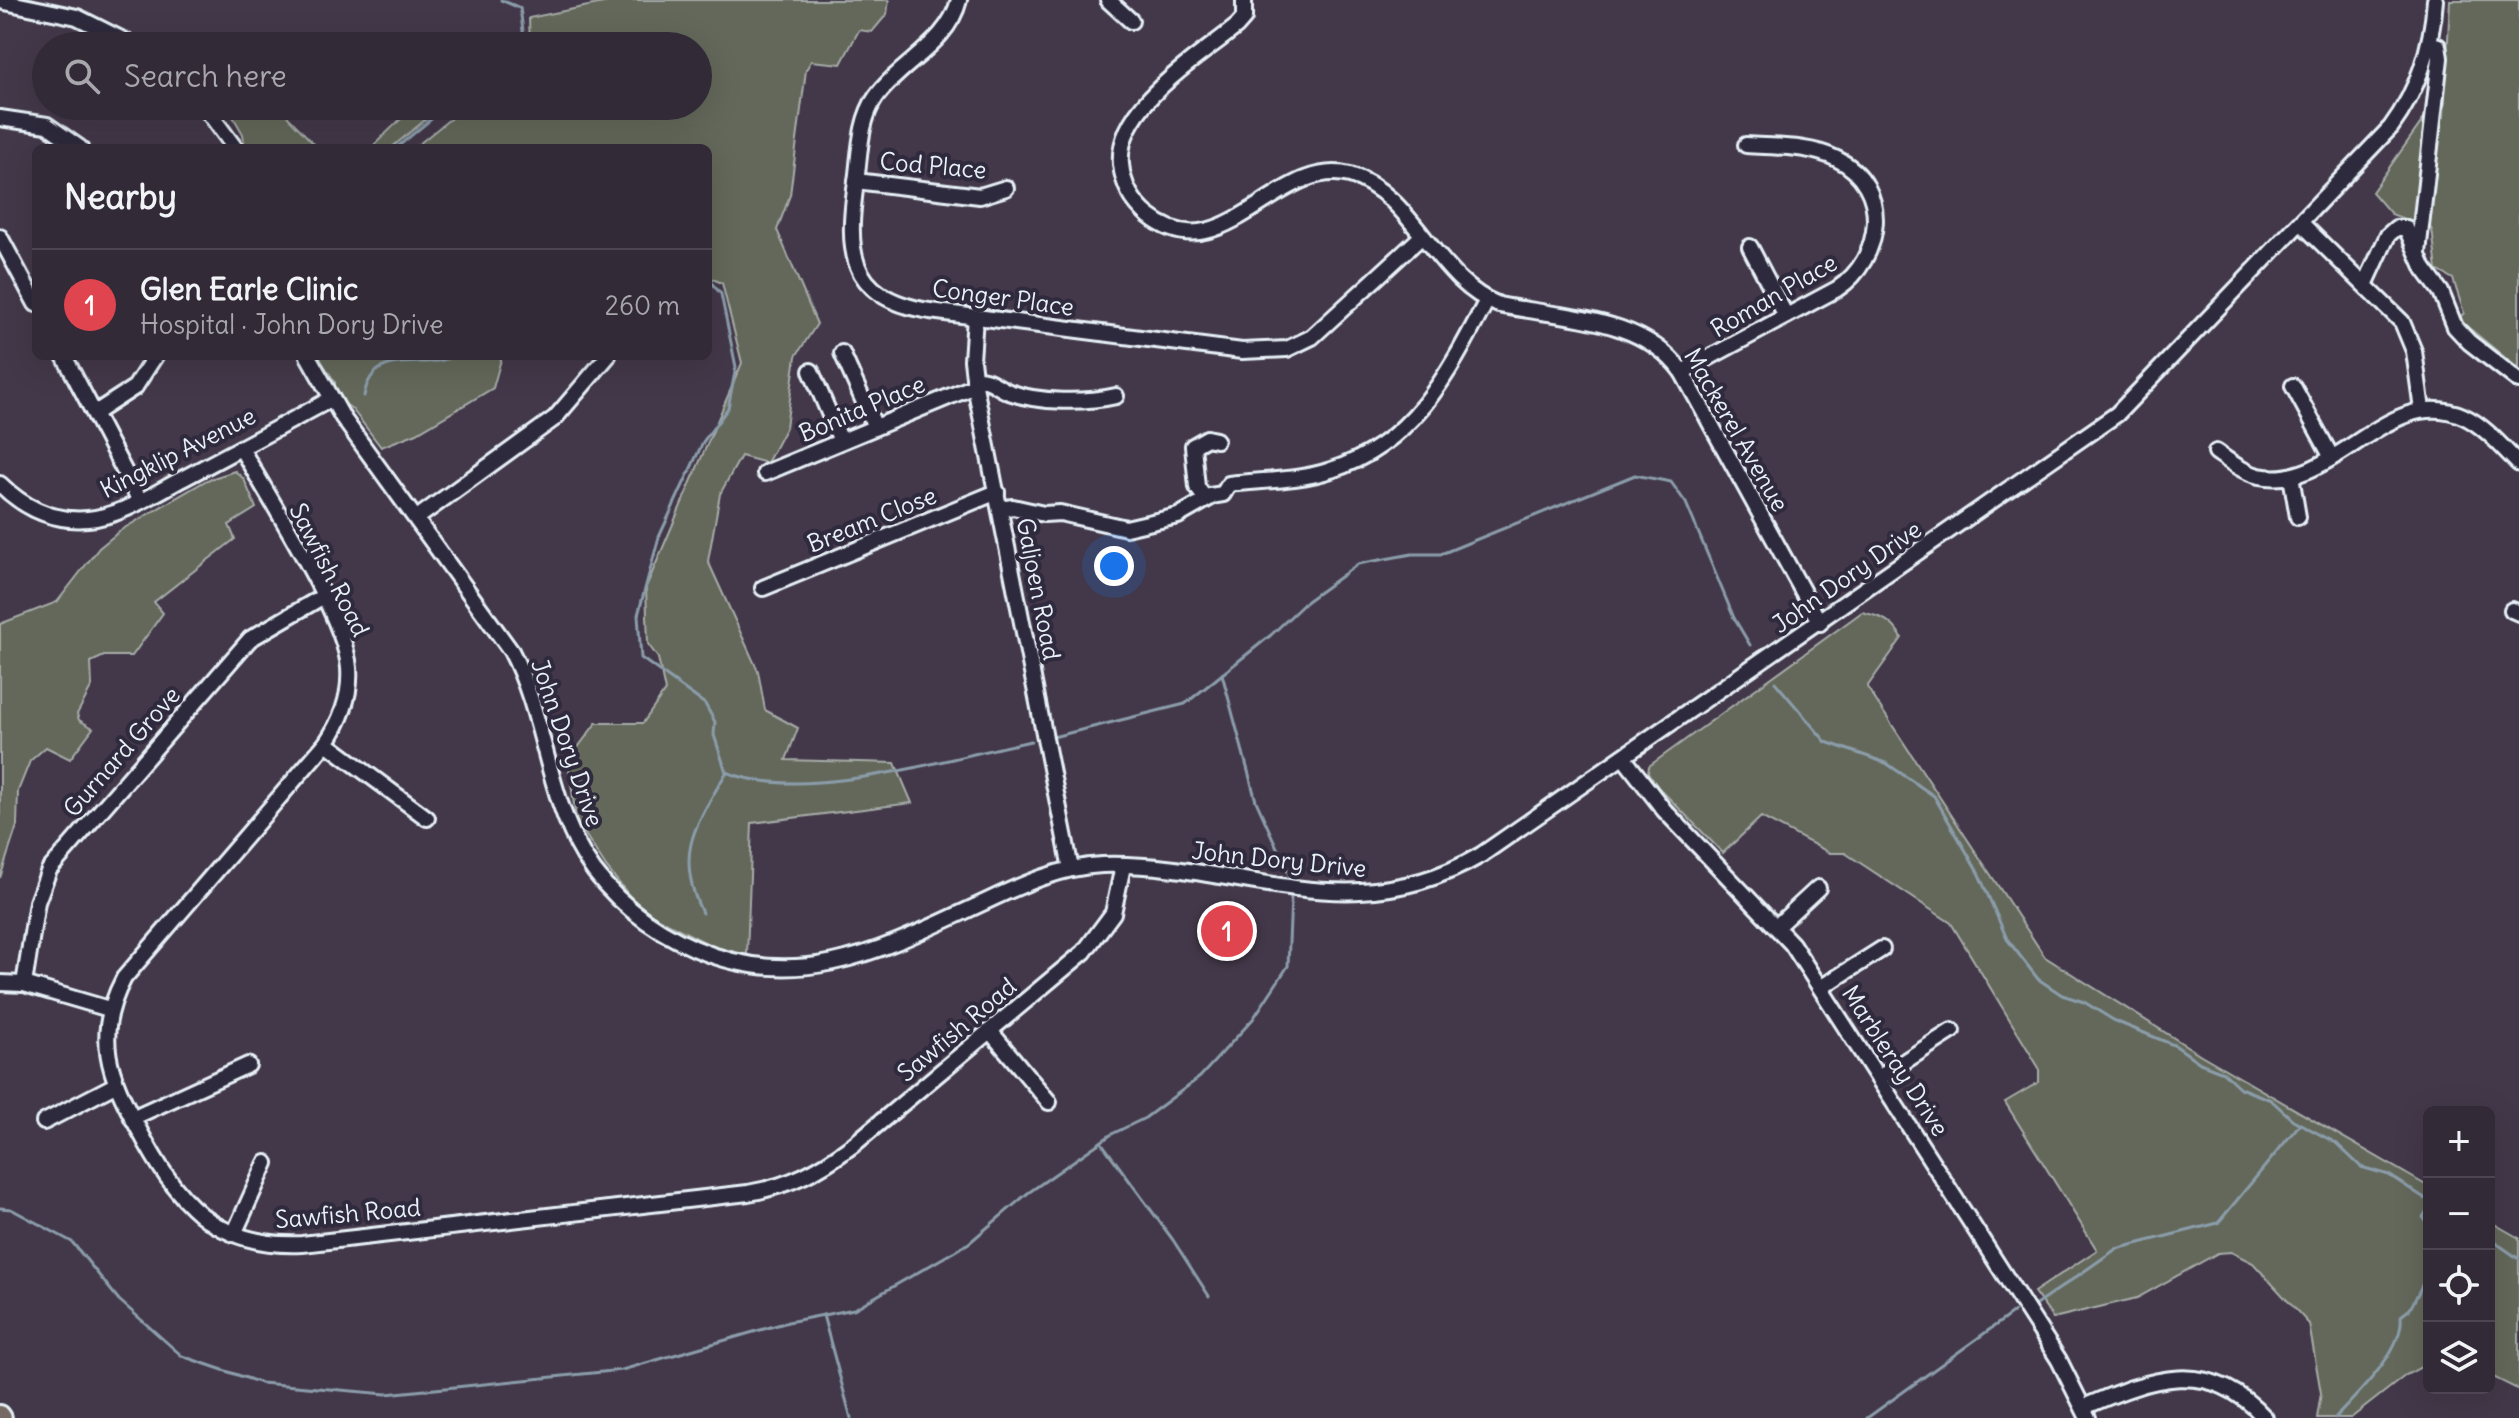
<!DOCTYPE html>
<html lang="en">
<head>
<meta charset="utf-8">
<style>
	body { margin:0; font-family:Delius,sans-serif; background:#3d3642; color:#f1f3f6 }
	.controls { position:absolute; right:24px; bottom:24px; display:grid; overflow:hidden; border-radius:12px; box-shadow:0 8px 32px #0002 }
	.controls button { width:72px; height:72px; display:grid; place-items:center; padding:0; border:0; border-bottom:2px solid #4d4652; background:#322a37; color:#f1f3f6; font:40px sans-serif }
	.you { position:absolute; left:1114px; top:566px; width:28px; height:28px; margin:-20px; border:6px solid #fff; border-radius:50%; background:#1a73e8; box-shadow:0 0 0 12px #1a73e833 }
	.badge { display:grid; place-items:center; width:52px; height:52px; border-radius:50%; background:#8abfa5; color:#fff; font-size:26px; font-weight:700 }
	.pin { position:absolute; translate:-50% -50%; border:4px solid #fff; box-shadow:0 2px 8px #0006 }
	.list { margin:0; padding:0; list-style:none }
	h2 { display:flex; justify-content:space-between; align-items:center; height:104px; margin:0; padding:0 32px; font-size:34px }
	h2 small { font-size:26px; font-weight:400; color:#a8a7ad }
	.list li { display:grid; grid-template-columns:52px 1fr auto; gap:24px; align-items:center; box-sizing:border-box; height:112px; padding:0 32px; border-top:2px solid #4d4652 }
	.list b { display:block; font-size:30px; white-space:nowrap }
	.list p { margin:0; font-size:26px; white-space:nowrap; color:#a8a7ad }
	.list em { font-size:26px; font-style:normal; color:#a8a7ad }
	.icon { flex:none; width:44px; height:44px; fill:none; stroke:currentColor; stroke-width:2; stroke-linecap:round; stroke-linejoin:round }
	.map { position:relative; flex:none; width:2519px; height:1418px; overflow:hidden }
	.search { position:absolute; background:#322a37; box-shadow:0 8px 32px #0002; left:32px; top:32px; width:680px; height:88px; display:flex; align-items:center; gap:20px; box-sizing:border-box; padding:0 28px; border-radius:44px; color:#a8a7ad; font-size:30px }
	.panel { position:absolute; background:#322a37; box-shadow:0 8px 32px #0002; left:32px; top:144px; width:680px; height:216px; border-radius:12px }
	.map>svg:first-child { display:block }
	.green { fill:#64685a; stroke:#a6aca9; stroke-width:2 }
	.lines { fill:none; stroke-linecap:round; stroke-linejoin:round }
	.stream { stroke:#8b9dab; stroke-width:3 }
	.minor-casing { stroke:#e8f1f8; stroke-width:20 }
	.major-casing { stroke:#e8f1f8; stroke-width:24 }
	.minor { stroke:#2f2a3d; stroke-width:14 }
	.major { stroke:#766964; stroke-width:18 }
	.labels { text-anchor:middle; stroke-width:8; stroke-linejoin:round; paint-order:stroke }
	.street-label { font-size:24px; fill:#e8f1f8; stroke:#2f2a3d }
</style>
</head>
<body>
<div class="map">
<svg width="2519" height="1418" viewBox="0 0 2519 1418">
	<rect width="100%" height="100%" fill="#433849"/>
	<filter id="ink" filterUnits="userSpaceOnUse"><feTurbulence type="fractalNoise" baseFrequency=".0125" numOctaves="2"/><feDisplacementMap in="SourceGraphic" scale="16" xChannelSelector="R" yChannelSelector="G"/><feConvolveMatrix kernelMatrix="1 2 1 2 8 2 1 2 1" color-interpolation-filters="sRGB"/></filter>
	<g filter="url(#ink)">
		<!-- green -->
		<g class="green">
			<path d="M618,0H889L887,14L872,32L859,30L841,64L811,61L806,70L790,195L777,230L817,324L796,356L786,427L767,463L741,456L720,494L708,561L758,671L765,710L798,728L786,760L895,763L912,803L752,823L747,955L712,946L640,909L606,867L576,820L568,761L596,723H643L665,691L658,658L648,644L646,587L742,363L722,283L708,277V148H414L466,106H698V46H530L529,18Z"/>
			<path d="M2450,0H2519V369L2458,319L2464,313L2453,279L2437,270L2432,229L2391,214L2372,192L2428,113L2444,117Z"/>
			<path d="M227,106H285L288,117L318,148H245L243,134Z"/>
			<path d="M414,106H442L391,148H371Z"/>
			<path d="M318,356H502L493,388L417,433L381,447L352,409L335,397V382Z"/>
			<path d="M235,471L244,479L256,508L229,525L235,539L154,602L163,613L132,656H104L91,662L92,686L77,714L79,720L93,728L70,759L46,747L30,761L18,791L17,826L0,878V624L57,602L99,548L121,530L207,480Z"/>
			<path d="M1862,612C1882,617 1892,620 1902,638L1867,687L2045,957L2201,1055L2429,1187V1363L2406,1375L2351,1418H2317L2321,1393L2309,1324L2253,1263L2231,1252L2218,1253L2137,1298L2053,1318L2034,1292L2097,1250L2005,1102L2039,1082V1068L1951,923L1845,853H1830L1761,817L1723,853L1659,788L1648,773L1649,766Z"/>
			<path d="M2489,1221L2519,1238V1390L2489,1375Z"/>
		</g>
		<g class="lines">
			<!-- stream -->
			<g class="stream">
				<path d="M501,0L520,8L525,46"/>
				<path d="M396,148L447,106"/>
				<path d="M708,279L721,294L736,367L728,408L703,442L659,537L638,615L641,658L705,704L715,722L714,735L726,772C805,804 948,758 1031,741"/>
				<path d="M364,396C373,345 423,372 454,356"/>
				<path d="M1222,674L1256,801L1292,881"/>
				<path d="M1775,682L1826,742L1886,763L1934,796L1977,870L2007,939L2038,979L2062,995L2084,1002L2115,1021L2176,1046L2200,1063L2223,1072L2240,1088L2271,1100L2293,1120L2336,1143L2361,1167L2389,1175L2429,1201"/>
				<path d="M1053,737L1185,704L1271,635L1307,601L1358,564L1412,554H1441L1635,475L1671,482L1686,503L1734,618L1750,645"/>
				<path d="M702,913C674,853 695,826 726,773"/>
				<path d="M1101,1142L1173,1240L1209,1296"/>
				<path d="M0,1208L11,1209L72,1242L119,1300L182,1356L261,1383L386,1394L622,1370L788,1322L854,1309L969,1243L1028,1193L1112,1134L1145,1118L1200,1077L1253,1019L1288,966L1291,897"/>
				<path d="M2429,1208L2423,1217L2429,1226"/>
				<path d="M2489,1238L2519,1259"/>
				<path d="M2033,1307L2116,1249L2218,1223L2300,1124"/>
				<path d="M823,1315L851,1418"/>
				<path d="M1867,1418L2014,1312"/>
				<path d="M2335,1418C2357,1395 2405,1349 2401,1316L2410,1309L2429,1272"/>
			</g>
			<!-- minor casing -->
			<g class="minor-casing">
				<g id="minor">
					<path d="M959,0C948,44 901,62 876,97C861,118 860,148 857,174C847,247 843,297 930,311L1242,351L1287,349L1312,337L1421,237"/>
					<path d="M1108,0L1131,21"/>
					<path d="M1244,0V18L1237,26C1197,59 1116,106 1121,164C1123,185 1133,203 1149,216C1222,275 1278,156 1350,175C1413,193 1436,282 1499,305C1562,318 1642,316 1682,372L1820,623"/>
					<path d="M0,1L77,17L135,46"/>
					<path d="M204,106L235,148"/>
					<path d="M0,118L47,125L80,148"/>
					<path d="M856,181L980,196L1006,188"/>
					<path d="M2302,224L2402,322L2414,351L2422,410"/>
					<path d="M0,237L36,304"/>
					<path d="M1750,247L1786,316"/>
					<path d="M2418,253L2440,58L2438,46L2429,43"/>
					<path d="M2365,285L2388,235L2396,228H2406L2424,269L2441,292L2455,327L2469,342L2519,381"/>
					<path d="M975,317L972,360L975,386L1071,869"/>
					<path d="M842,353L875,427"/>
					<path d="M64,356L140,501"/>
					<path d="M308,356L343,418L511,651C545,716 546,793 584,856C609,897 650,929 694,948C803,996 889,946 987,901C1023,884 1061,867 1102,865C1239,861 1348,933 1481,855L2117,414L2391,127C2418,90 2432,46 2435,0"/>
					<path d="M811,371L841,441"/>
					<path d="M1682,372L1837,289C1883,259 1892,186 1837,159C1810,145 1775,147 1746,145"/>
					<path d="M974,379C991,378 994,386 1009,392C1039,403 1086,403 1116,396"/>
					<path d="M2293,386L2331,456"/>
					<path d="M95,413L135,387L155,356"/>
					<path d="M1216,440L1207,438L1193,446L1197,487L1204,497L1223,494L1229,484C1262,480 1299,481 1331,470C1414,444 1450,371 1487,300"/>
					<path d="M241,448C269,499 345,615 349,668C351,695 341,721 326,743L124,978C93,1036 109,1075 138,1128C176,1200 213,1248 302,1244L748,1193C790,1186 820,1170 853,1145L1084,952L1113,913L1123,866"/>
					<path d="M2216,452C2229,461 2243,472 2259,476C2334,492 2387,383 2463,416C2485,426 2502,447 2519,464"/>
					<path d="M765,473L975,386"/>
					<path d="M2291,476L2298,517"/>
					<path d="M0,484C25,509 53,522 88,519C122,516 155,493 184,478C233,452 282,426 331,399"/>
					<path d="M1000,509L1013,507L1044,514L1060,513L1126,528L1178,516L1213,496"/>
					<path d="M417,518L555,418L608,356"/>
					<path d="M763,588L997,492"/>
					<path d="M2512,610L2519,613"/>
					<path d="M326,743L427,818"/>
					<path d="M1623,757L1664,810L1792,944L2059,1360L2088,1418"/>
					<path d="M1777,926L1818,888"/>
					<path d="M0,983L24,984L109,1009"/>
					<path d="M24,984L37,902L49,870L250,639L322,597"/>
					<path d="M1822,987L1882,949"/>
					<path d="M990,1031L1049,1102"/>
					<path d="M1880,1077L1952,1031"/>
					<path d="M132,1118L248,1065"/>
					<path d="M44,1122L115,1085"/>
					<path d="M234,1234L266,1163"/>
					<path d="M2084,1407C2151,1378 2209,1356 2265,1418"/>
				</g>
			</g>
			<!-- major casing -->
			<g class="major-casing">
				<path id="major" d="M0,1415L2,1418"/>
			</g>
			<!-- minor -->
			<use href="#minor" class="minor"/>
			<!-- major -->
			<use href="#major" class="major"/>
		</g>
	</g>
	<g class="labels">
		<!-- street labels -->
		<g class="street-label">
			<text transform="translate(933 166) rotate(5)" y="8">Cod Place</text>
			<text transform="translate(1774 296) rotate(-30)" y="8">Roman Place</text>
			<text transform="translate(1003 298) rotate(8)" y="8">Conger Place</text>
			<text transform="translate(862 409) rotate(-23)" y="8">Bonita Place</text>
			<text transform="translate(1736 430) rotate(60)" y="8">Mackerel Avenue</text>
			<text transform="translate(178 453) rotate(-27)" y="8">Kingklip Avenue</text>
			<text transform="translate(872 520) rotate(-22)" y="8">Bream Close</text>
			<text transform="translate(329 570) rotate(63)" y="8">Sawfish Road</text>
			<text transform="translate(1847 577) rotate(-35)" y="8">John Dory Drive</text>
			<text transform="translate(1038 589) rotate(79)" y="8">Galjoen Road</text>
			<text transform="translate(567 743) rotate(71)" y="8">John Dory Drive</text>
			<text transform="translate(122 752) rotate(-49)" y="8">Gurnard Grove</text>
			<text transform="translate(1279 860) rotate(6)" y="8">John Dory Drive</text>
			<text transform="translate(957 1030) rotate(-40)" y="8">Sawfish Road</text>
			<text transform="translate(1895 1061) rotate(57)" y="8">Marbleray Drive</text>
			<text transform="translate(348 1214) rotate(-5)" y="8">Sawfish Road</text>
		</g>
	</g>
</svg>
<div class="controls">
<button>+</button>
<button>−</button>
<button><svg class="icon" aria-label="locate" viewBox="0 0 24 24"><circle cx="12" cy="12" r="6"/><path d="M12 2v4M12 18v4M2 12h4M18 12h4"/></svg></button>
<button><svg class="icon" aria-label="layers" viewBox="0 0 24 24"><path d="M12 4l9 5-9 5-9-5zM3 14l9 5 9-5"/></svg></button>
</div>
<div class="you"></div>
<div class="pin badge" style="left:1227px;top:931px;background:#e0444e">1</div>
<div class="search"><svg class="icon" aria-label="search" viewBox="0 0 24 24"><circle cx="10" cy="10" r="6"/><path d="M15 15l6 6"/></svg>Search here</div>
<section class="panel">
<h2>Nearby<small></small></h2>
<ul class="list">
<li><span class="badge" style="background:#e0444e">1</span><div><b>Glen Earle Clinic</b><p>Hospital · John Dory Drive</p></div><em>260 m</em></li>
</ul>
</section>
</div>
</body>
</html>
